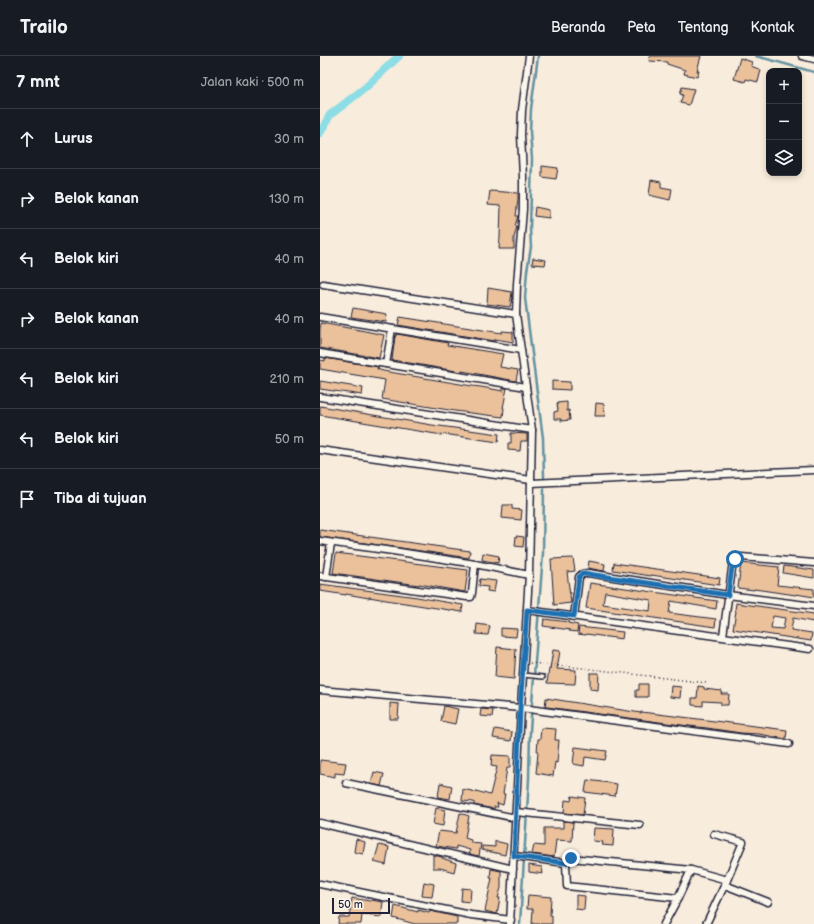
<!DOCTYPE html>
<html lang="id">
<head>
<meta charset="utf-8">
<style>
	body { margin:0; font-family:"Balsamiq Sans",sans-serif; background:#242831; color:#f1f3f6 }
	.controls { position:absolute; right:12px; top:12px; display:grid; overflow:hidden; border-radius:8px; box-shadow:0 2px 6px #0003 }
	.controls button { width:36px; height:36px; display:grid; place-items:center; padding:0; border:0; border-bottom:1px solid #363941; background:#171b24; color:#f1f3f6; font:20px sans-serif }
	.scale { position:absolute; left:12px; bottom:10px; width:58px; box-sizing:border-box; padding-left:4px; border:2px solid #22223b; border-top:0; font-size:11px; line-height:14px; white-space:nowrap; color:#22223b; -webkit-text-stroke:3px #fbf7ec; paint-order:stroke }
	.stop { position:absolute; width:12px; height:12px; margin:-9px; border:3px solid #1f6fb2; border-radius:50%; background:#fff }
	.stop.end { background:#1f6fb2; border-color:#fff; box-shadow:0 1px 4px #0008 }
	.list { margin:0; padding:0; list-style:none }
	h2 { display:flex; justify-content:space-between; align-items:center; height:52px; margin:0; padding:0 16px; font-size:17px }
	h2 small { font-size:13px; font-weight:400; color:#9ea1a6 }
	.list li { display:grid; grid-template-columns:26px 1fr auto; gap:12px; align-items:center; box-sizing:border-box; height:60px; padding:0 16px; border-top:1px solid #363941 }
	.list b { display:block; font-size:15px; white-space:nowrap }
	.list em { font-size:13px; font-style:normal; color:#9ea1a6 }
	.icon { flex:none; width:22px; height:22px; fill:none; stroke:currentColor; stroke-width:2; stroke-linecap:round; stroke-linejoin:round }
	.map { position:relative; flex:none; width:494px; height:868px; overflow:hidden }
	header { display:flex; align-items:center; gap:24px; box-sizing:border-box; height:56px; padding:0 20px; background:#171b24; border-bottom:1px solid #363941 }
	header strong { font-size:19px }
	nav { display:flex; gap:22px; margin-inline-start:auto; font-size:14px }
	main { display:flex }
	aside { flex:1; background:#171b24 }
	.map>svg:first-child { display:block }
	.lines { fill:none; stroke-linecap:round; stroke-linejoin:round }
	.stream { stroke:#6292a1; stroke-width:2.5 }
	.canal { stroke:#8cdde5; stroke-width:8 }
	.building { fill:#eac19a; stroke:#22223b; fill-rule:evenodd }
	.service-casing { stroke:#22223b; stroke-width:6 }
	.minor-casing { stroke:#22223b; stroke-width:9 }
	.path { stroke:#22223b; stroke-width:1.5; stroke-dasharray:1 3; stroke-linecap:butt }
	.service { stroke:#fbf7ec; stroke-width:3 }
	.minor { stroke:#fbf7ec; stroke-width:6 }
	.route { stroke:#1f6fb2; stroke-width:5 }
</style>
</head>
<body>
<header>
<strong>Trailo</strong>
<nav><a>Beranda</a><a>Peta</a><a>Tentang</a><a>Kontak</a></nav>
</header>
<main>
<aside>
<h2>7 mnt<small>Jalan kaki · 500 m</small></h2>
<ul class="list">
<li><svg class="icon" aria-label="ahead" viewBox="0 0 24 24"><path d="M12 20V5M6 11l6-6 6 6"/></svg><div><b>Lurus</b></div><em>30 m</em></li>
<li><svg class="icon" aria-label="right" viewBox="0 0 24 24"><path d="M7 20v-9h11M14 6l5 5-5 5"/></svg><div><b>Belok kanan</b></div><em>130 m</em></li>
<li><svg class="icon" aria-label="left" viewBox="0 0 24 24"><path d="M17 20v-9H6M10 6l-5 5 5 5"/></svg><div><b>Belok kiri</b></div><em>40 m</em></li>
<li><svg class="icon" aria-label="right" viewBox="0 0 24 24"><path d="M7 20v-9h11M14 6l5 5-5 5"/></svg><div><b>Belok kanan</b></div><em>40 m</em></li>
<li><svg class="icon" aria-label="left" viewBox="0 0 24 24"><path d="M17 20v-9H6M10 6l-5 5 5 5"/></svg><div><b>Belok kiri</b></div><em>210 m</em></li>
<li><svg class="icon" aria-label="left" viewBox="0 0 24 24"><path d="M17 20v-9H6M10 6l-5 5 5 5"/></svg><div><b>Belok kiri</b></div><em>50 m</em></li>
<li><svg class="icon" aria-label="arrive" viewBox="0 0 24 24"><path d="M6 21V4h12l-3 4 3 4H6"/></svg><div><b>Tiba di tujuan</b></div></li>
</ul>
</aside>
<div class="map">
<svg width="494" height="868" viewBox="0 0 494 868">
	<rect width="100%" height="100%" fill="#f8ecdc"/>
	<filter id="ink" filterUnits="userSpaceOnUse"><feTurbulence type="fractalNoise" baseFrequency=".025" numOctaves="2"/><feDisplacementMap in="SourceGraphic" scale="8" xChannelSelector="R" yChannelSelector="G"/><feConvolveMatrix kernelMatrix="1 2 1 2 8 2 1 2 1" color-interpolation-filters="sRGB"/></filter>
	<g filter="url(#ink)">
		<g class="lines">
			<!-- stream -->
			<g class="stream">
				<path d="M218,0L211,53L210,76L212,103L210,172L211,191L207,215L205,242L215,321L223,382L224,421"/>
				<path d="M436,0L494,16"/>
				<path d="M200,868L209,723L210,675L223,497L224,433"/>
			</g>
			<!-- canal -->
			<path class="canal" d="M0,77L10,59L45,32L79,0"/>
		</g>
		<!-- building -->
		<g class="building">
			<path d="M330,0H381L377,15H379L377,21L364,18L365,14L347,8V6L329,5Z"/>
			<path d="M420,2L432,6L431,10L441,14L438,26L426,23L425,26L414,23Z"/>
			<path d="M362,31L374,33L369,49L360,47L363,39L360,38Z"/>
			<path d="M222,110L238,112L236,123L222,121Z"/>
			<path d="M331,124L341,126V131L352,133L350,144L329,139Z"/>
			<path d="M170,135L198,137V143L196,160H198L195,170H197L194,182V193H179L180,181L181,150L168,149Z"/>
			<path d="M215,151L229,154V162L214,160Z"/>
			<path d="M213,202L226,204L225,209L212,208Z"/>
			<path d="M168,232L192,236L190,251L167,248Z"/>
			<path d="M33,252L67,258L66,266L31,261Z"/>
			<path d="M80,261L182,277V275L193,276V286L175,283V285L78,269Z"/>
			<path d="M1,267L45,275L64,279L59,302L0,292V274Z"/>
			<path d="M77,278L128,287L127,289L183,298L180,311L198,314L196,325L142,315V316L72,304L75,280H76Z"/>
			<path d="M5,302L58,311L57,313L63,315L152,330L161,331L183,335V332H187L183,352H184L183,361L135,355L62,343L65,324L0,313V304L5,305Z"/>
			<path d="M0,325L43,332L42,339L0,333Z"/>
			<path d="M232,325L250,326V334L232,333Z"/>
			<path d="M247,346V355L249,354L250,364L241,365V363H234V356L238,355L237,347Z"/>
			<path d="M276,347L284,348L285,360H275Z"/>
			<path d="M0,350L112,369L179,378L178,386L123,378L122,379L0,359Z"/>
			<path d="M191,377L207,378V385H201L200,395L188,394V387H191Z"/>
			<path d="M183,449H192V453L202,454L201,464L182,462Z"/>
			<path d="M0,474L150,495L149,502L74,491L0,481Z"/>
			<path d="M196,480L204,481L203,491L195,490Z"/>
			<path d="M16,497L148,514L145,536L99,528V529L13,517Z"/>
			<path d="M163,497L179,500L178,507L162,504Z"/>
			<path d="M253,502L255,515L247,516L251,547L234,549L231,503Z"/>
			<path d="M269,505L285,508L284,515L268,512Z"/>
			<path d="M294,507L400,522L399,529L331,519V520L293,514Z"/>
			<path d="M421,507L459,511L457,529L494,533V541L476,538V539L434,533V534L418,532Z"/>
			<path d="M464,510L494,514V522L463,517Z"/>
			<path d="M160,523L176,525L174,536L167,535L168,531L159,530Z"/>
			<path d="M270,527L397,545L396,553L351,545L349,557L396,563L395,571L266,552ZM285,536L331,544L330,555L283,548Z"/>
			<path d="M0,528L97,541L119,545L143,549L142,556L72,545L49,541V542L26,538V539L0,535Z"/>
			<path d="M416,547L494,558L493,566L473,562L471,574L492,577L491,585L413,573L416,555L415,554ZM453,560L465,562L463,573L451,572Z"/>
			<path d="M224,563L249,566L248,567L258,569L257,576L249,575L250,574L223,570Z"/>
			<path d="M157,568L170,570L168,579L156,578Z"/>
			<path d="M259,571L303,576L302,583L266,578V579L258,578Z"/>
			<path d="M181,572L197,573L196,581L181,580Z"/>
			<path d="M177,591L196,593L194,623L175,621Z"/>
			<path d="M233,594L240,595L237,613L256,614L255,628L227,627L229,613H230Z"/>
			<path d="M270,617H279L278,634L270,633Z"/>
			<path d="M319,628H328V641H316V634H319Z"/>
			<path d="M351,630L361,631L360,642L350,641Z"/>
			<path d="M378,630L384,631V633L402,635L401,638H409L408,649H401V646L383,645V650L372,649V642H377Z"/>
			<path d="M226,642L321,657V656L338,658L467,674L466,683L439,678L421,677L387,672L369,670L227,651H225Z"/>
			<path d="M70,647L79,648L78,663H70Z"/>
			<path d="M124,650L138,653L135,668L121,665Z"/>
			<path d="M161,653L173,654L172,661L160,660Z"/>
			<path d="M221,672L236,673L235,684H239L237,707L235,706L233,720L216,717L218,697L217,696L218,683H220Z"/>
			<path d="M175,673L192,676L191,685L173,682Z"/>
			<path d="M255,691L287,695L285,704L265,701L264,710L253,708Z"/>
			<path d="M172,699L190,700V712H187L183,738H185L183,749L177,747L178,751H174V753L154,749V746L142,745L143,733L156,736V735L170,739L177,711L171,710Z"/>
			<path d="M0,704L26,707L24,718L15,717V721L0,718Z"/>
			<path d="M54,716L64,718L61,730L51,728Z"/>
			<path d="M267,724L297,728L295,740L265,736Z"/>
			<path d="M120,727L132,730L130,743L118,741Z"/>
			<path d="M252,740L265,742L263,759L244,757L245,744L251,745Z"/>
			<path d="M116,752L125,754L123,770L113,768Z"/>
			<path d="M140,757L149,760L145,782L151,784V787L161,788L159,800L149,798L150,794L136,790V793L116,790L119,775L136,777Z"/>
			<path d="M243,765L253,766L252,785L236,784L234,801L212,798L214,789L224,790V772H243Z"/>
			<path d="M274,772L294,773L293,790L282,789L283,786L273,785Z"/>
			<path d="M36,783L45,786L43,798L34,796Z"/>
			<path d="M175,785L187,788L185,799L162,794V790L175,791Z"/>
			<path d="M59,789L69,791L66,809L54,806Z"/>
			<path d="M113,799L122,801V802L136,807L134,816L120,812H113Z"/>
			<path d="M209,809L222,811L223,818L209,816Z"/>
			<path d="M171,813L181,815V832L178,842H180L177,858L165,855L172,822H170Z"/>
			<path d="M104,826L114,828L112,841L102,840Z"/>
			<path d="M142,832L151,833L150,846L141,845Z"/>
			<path d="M208,839L231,841L230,859H232V868H212L213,853H207Z"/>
			<path d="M256,839L265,840L264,854L256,853Z"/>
			<path d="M32,842L50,845L51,844L63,846L61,861L42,859L41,868H18L19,861H29Z"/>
			<path d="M75,850L98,856V854L109,857L110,855L137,861V868H95L73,862Z"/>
		</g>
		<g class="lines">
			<!-- service casing -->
			<g class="service-casing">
				<path id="service" d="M203,619L223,621"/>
			</g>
			<!-- minor casing -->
			<g class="minor-casing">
				<g id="minor">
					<path d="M482,0L494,3"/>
					<path d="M3,228L196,258"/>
					<path d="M0,261L201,294"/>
					<path d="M0,297L66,308L72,273"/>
					<path d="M66,308L206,331"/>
					<path d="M0,341L212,374"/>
					<path d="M0,394L211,424"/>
					<path d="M211,427L494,414"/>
					<path d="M0,485L73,495L155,508L209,519"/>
					<path d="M0,520L147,541H151L152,537L155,508"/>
					<path d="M6,521L11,487"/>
					<path d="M207,554L490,593"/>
					<path d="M254,561L259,521L262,518L268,517L408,539L494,550"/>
					<path d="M403,580L413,505L415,503L421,501L494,507"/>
					<path d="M0,634L201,652L469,688"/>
					<path d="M26,727L196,762"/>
					<path d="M196,756L320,769"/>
					<path d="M0,767L193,813"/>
					<path d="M194,800L246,807L247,830L358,842L344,868"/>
					<path d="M246,807L251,802L371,814L407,824L423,786L394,778"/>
					<path d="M0,828L151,859L191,864"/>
					<path d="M405,829L448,846"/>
					<path d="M358,842L371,814"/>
					<path d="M190,868L201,652L209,519L212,374L196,258L197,228L203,153V121L201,79L202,54L209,0"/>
					<path d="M386,868L407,824"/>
				</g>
			</g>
			<!-- path -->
			<path class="path" d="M210,607L262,612L387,627"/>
			<!-- service -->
			<use href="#service" class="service"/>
			<!-- minor -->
			<use href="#minor" class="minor"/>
		</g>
	</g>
	<g class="lines" filter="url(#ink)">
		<!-- route -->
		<path class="route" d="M251,802L246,807L194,800L200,652L207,554L254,560L259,521L262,518H268L408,539L413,505L415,503"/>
	</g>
</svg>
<div class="controls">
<button>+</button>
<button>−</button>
<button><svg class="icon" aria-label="layers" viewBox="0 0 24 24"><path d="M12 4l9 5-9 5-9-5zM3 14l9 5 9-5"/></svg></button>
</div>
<div class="scale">50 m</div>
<div class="stop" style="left:415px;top:503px"></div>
<div class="stop end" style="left:251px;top:802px"></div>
</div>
</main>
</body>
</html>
